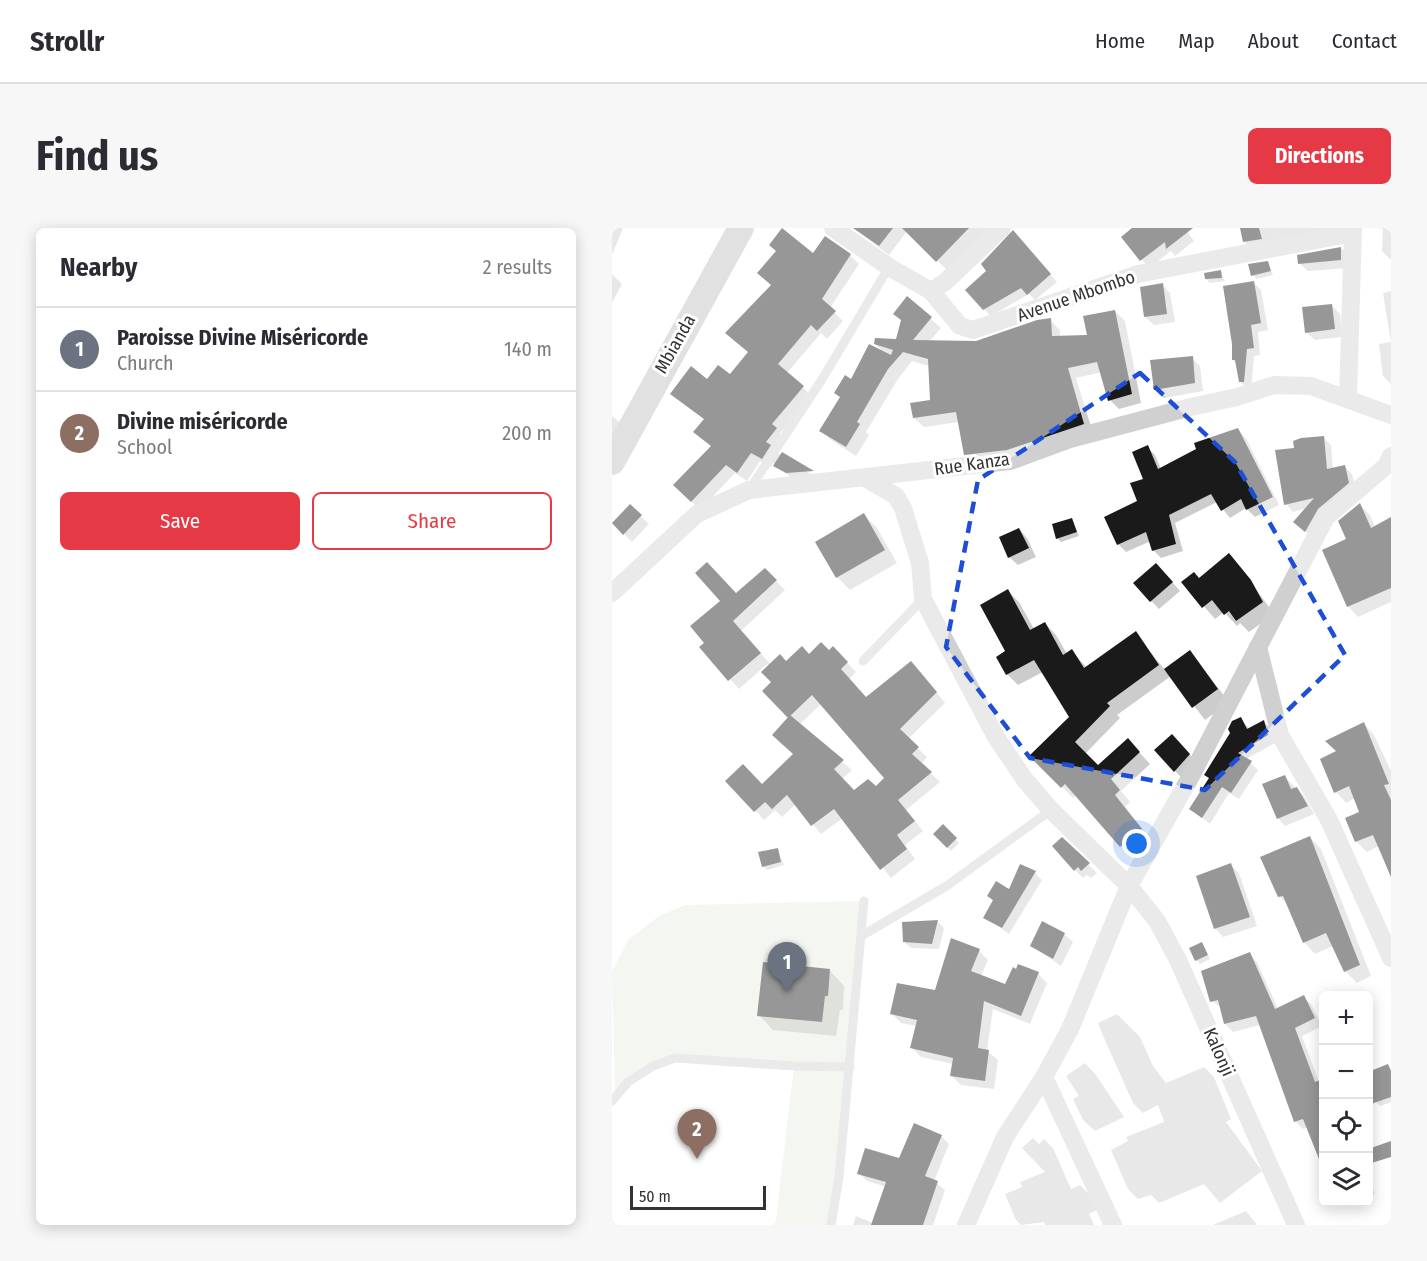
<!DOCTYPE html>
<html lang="en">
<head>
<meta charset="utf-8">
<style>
	body { margin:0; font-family:"Fira Sans Condensed",sans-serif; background:#f7f7f7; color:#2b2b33 }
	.controls { position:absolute; right:18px; bottom:18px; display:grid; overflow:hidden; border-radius:9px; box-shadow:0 3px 15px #0003 }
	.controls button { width:54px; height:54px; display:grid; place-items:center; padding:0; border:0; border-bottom:2px solid #e1e1e2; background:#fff; color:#2b2b33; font:30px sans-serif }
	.scale { position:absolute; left:18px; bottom:15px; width:136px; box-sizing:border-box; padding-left:6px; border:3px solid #333; border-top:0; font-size:16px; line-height:21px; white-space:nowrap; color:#333; -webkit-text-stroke:4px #fff; paint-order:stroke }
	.you { position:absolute; left:525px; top:616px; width:21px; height:21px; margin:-15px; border:4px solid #fff; border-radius:50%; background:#1a73e8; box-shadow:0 0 0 9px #1a73e833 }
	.badge { display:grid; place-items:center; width:39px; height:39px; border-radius:50%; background:#e63946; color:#fff; font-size:20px; font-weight:700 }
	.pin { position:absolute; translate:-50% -50px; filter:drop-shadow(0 2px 3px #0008) }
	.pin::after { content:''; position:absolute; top:32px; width:21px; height:18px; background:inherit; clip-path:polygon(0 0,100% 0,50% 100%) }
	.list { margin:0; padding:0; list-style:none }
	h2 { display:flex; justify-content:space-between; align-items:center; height:78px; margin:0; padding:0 24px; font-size:26px }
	h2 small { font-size:20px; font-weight:400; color:#7c7c81 }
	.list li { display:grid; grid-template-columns:39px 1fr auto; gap:18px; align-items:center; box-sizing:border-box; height:84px; padding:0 24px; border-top:2px solid #e1e1e2 }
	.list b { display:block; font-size:22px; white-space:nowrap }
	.list p { margin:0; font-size:20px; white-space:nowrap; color:#7c7c81 }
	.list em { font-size:20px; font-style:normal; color:#7c7c81 }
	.actions { display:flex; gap:12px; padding:18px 24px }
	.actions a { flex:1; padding:14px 0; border:2px solid #e63946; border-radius:9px; text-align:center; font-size:21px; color:#e63946 }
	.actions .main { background:#e63946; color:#fff }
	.icon { flex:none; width:33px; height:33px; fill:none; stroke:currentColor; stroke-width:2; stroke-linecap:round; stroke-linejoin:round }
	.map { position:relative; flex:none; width:779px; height:997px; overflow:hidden; border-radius:9px }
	header { display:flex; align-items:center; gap:36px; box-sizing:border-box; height:84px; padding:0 30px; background:#fff; border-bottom:2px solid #e1e1e2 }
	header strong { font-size:28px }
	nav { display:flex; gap:33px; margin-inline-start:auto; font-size:21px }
	.intro { display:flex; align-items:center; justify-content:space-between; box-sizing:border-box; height:144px; padding:0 36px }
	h1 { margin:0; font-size:42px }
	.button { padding:15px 27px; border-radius:9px; background:#e63946; color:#fff; font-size:21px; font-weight:700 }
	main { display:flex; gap:36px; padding:0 36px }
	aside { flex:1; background:#fff; border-radius:9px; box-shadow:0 3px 15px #0003 }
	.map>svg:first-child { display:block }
	.green { fill:#e6ecdf }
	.shadow { fill:#0003; fill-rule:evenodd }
	.building { fill:#1a1a1a }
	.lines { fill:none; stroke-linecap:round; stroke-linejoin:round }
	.lane { stroke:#d0d0d0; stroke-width:9 }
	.street { stroke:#d0d0d0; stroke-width:18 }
	.secondary { stroke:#bdbdbd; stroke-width:26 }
	.marked { fill:none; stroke:#1d4ed8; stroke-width:4.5; stroke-dasharray:12 8; stroke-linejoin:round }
	.labels { text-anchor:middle; stroke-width:6; stroke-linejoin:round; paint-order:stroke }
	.street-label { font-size:18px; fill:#333; stroke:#fff }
</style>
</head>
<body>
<header>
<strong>Strollr</strong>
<nav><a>Home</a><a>Map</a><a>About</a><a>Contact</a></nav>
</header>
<div class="intro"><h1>Find us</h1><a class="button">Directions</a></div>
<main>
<aside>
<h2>Nearby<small>2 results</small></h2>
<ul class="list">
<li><span class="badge" style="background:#6b7280">1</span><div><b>Paroisse Divine Miséricorde</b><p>Church</p></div><em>140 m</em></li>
<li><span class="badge" style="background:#8d6e63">2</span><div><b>Divine miséricorde</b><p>School</p></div><em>200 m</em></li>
</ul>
<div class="actions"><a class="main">Save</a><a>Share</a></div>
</aside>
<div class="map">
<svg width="779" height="997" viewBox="0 0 779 997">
	<rect width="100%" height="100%" fill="#fff"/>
	<!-- green -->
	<path class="green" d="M252,673L219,997H161L164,992L182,838L63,830L41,838L3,869L0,743L16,712L47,688L73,677Z"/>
	<!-- shadow -->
	<g class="shadow">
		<path d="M0,0H11L0,27Z"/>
		<path d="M241,0H381L335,42L295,3L277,27Z"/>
		<path d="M519,0H573L582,13L563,28L559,23L537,40L511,9Z"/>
		<path d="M629,0H723L642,23L633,14Z"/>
		<path d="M765,0H779V32L770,23L771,1Z"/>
		<path d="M407,11L445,54L423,72L417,66L379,88L372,81L376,43Z"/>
		<path d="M729,20L737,28L736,40L696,43L687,35Z"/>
		<path d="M238,27L247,36L218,80L231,93L215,111L209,105L175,145L200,168L168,205L173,210L162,223L207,251H181L161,235L159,239L148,233L135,253L123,245L88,282L63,257L100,219L83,204L93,192L60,166L95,153L118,148L137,125L202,28Z"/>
		<path d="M655,34L661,47L644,51L638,38Z"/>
		<path d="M608,43L613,53L598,55L594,51Z"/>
		<path d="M0,46L10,56L0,75Z"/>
		<path d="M642,55L649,62L656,102L646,104L648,127L642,128L639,161H636L628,154L625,136L621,132Z"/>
		<path d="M550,57L558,65L563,94L542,97L533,89Z"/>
		<path d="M779,63V156L771,148L767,116L779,114L771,65Z"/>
		<path d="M295,70L329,100L317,114H364L438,92L448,102V109L477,108L503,83L513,93L529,175L507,181L498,172L490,144L464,150L481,205L363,236L353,226L347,194L312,199L302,190L319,173L317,138L300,133L286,151L254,204L257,207L244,228L219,212L209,203L229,170L224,165L272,125L263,116L285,113Z"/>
		<path d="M719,77L728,86L730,109L703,112L694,104Z"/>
		<path d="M580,130L588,138L591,163L552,170L544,162Z"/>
		<path d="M0,188L13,199L0,220Z"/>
		<path d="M626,202L634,210L667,277L643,289L634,280L618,290L605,274L563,295L571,323L549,330L541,322L539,313L514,324L506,316L527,274L533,251L535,219L543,227L549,241Z"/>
		<path d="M711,209L719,217L721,241L732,238L740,246L744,262L701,310L691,301L695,280L681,284L674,276L684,222Z"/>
		<path d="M748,277L758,287L763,299L779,291V374L746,389L736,378V312Z"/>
		<path d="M18,278L37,296L20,314L2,296Z"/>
		<path d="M252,287L265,300L285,335L238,362L225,349L205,314Z"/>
		<path d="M460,292L467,308L449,314L445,310Z"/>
		<path d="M407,301L415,310L424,329L406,337L397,329Z"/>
		<path d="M628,339L662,386L637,404L628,395L625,398L612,384L603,391L571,354Z"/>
		<path d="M153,342L173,362L129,403L159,437L217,424L221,420L244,444L237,451L254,470L308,444L333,475L296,511L315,529L309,536L328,554L294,582L311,603L293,617L303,631L279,650L231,590L209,606L184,576L170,589L163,582L152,592L116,553L150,558L183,527L178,490L157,438L155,436L127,461L89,419L124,366ZM210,475L274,550L264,560L242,564L230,551L240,542L187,497Z"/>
		<path d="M552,345L568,363L547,381L523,356Z"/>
		<path d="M396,363L407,374L422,401L433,395L444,407L455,426L460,423L475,440L523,405L553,442L578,424L617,474L593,492L559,448L505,487L508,490L473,526L486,539L527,524L538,536L509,563L518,574L513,579L540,613L520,629L464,567L461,570L420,528L459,489L431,444L406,457L395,446Z"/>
		<path d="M629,491L638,502L651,494L659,501L663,515L634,531L646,542L627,571L617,565L598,596L579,581L598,551Z"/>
		<path d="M752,496L762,507L779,543V650L767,618L755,624L745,614L735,591L749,585L743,570L734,575L724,564L726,524Z"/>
		<path d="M568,516L585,535L571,551L563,543Z"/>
		<path d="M673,549L692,568L702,586L673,598L666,590Z"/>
		<path d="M331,598L347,615L339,623L323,606Z"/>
		<path d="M698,609L709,621L759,748L745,755L733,743L721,718L703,726L692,714L676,677L668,669Z"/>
		<path d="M450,611L485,645L479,650L475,647L471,650L463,642Z"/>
		<path d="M165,622L172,637L155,642L151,638Z"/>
		<path d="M618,637L627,645L645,698L611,709L603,700Z"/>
		<path d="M409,638L423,645L430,652L397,706L373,689L382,674L377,668L397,663Z"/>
		<path d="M326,694L332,700L327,721L299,720L292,714L291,695Z"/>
		<path d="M431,695L452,706L461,714L449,738L420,717Z"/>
		<path d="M590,716L598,731L588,736L584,732Z"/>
		<path d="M367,723L376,732L369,748L393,758L426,746L435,755L418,796L381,781L375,823L386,832L382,861L349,857L340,848L341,836L309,829L300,820L305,798L289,795L280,786L324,764Z"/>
		<path d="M637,726L645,734L666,781L691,769L699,776L710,798L690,808L707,854L712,855V936L696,899L691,901L683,893L648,797L621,804L613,796L610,780L600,773Z"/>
		<path d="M218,743L232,758L231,782H228L224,808L161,802L147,787Z"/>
		<path d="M505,786L528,809L541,838L554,855L592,839L602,849L619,891L614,894L650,943L608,975L592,956L547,975L539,967L526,971L516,961L499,922L516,913L514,909L552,894L546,877L531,885L521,875L492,810L486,795Z"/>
		<path d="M473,835L484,847L512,889L483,903L471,892L461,871L467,868L454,848Z"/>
		<path d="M775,837L779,841V874L768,878L764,874Z"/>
		<path d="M329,908L337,916L322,953L333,962L321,997H312L292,990L288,997H241L244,988L261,995L274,959L255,953L247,945L288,932Z"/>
		<path d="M421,910L427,916L432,911L441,920L459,961L468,957L477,966L485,982L477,986L482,997H433L432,994L409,997L404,992L393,966L410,959L408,954L433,944L410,920Z"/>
		<path d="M756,948L763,966L756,969Z"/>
		<path d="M634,983L645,997H601Z"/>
	</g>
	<!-- building -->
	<g class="building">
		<path d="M170,0L201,25L213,8L239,26L210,71L224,83L205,103L199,97L166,136L192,158L160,196L165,200L154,214L159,217L150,231L139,225L125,245L114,237L79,274L61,257L99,218L81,204L92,191L58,166L79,138L95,151L106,137L118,146L136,124L113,105L159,57L145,45L164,23L157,17Z"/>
		<path d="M241,0H281L267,18Z"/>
		<path d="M290,0H357L324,34Z"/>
		<path d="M520,0H581L554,21L553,14L528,33L509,9Z"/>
		<path d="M628,0H647L650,11L631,14Z"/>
		<path d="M401,2L439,46L415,67L409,60L371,82L353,62L374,43L369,36Z"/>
		<path d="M729,19V32L686,36L685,27Z"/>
		<path d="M656,33L659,43L639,48L636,36Z"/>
		<path d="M609,42L610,50L593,51L592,45Z"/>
		<path d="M642,53L649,95L639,97L642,120L635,121L632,154H627L623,132H620V116L611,58Z"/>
		<path d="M551,55L555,86L532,89L528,59Z"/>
		<path d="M295,68L320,89L301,112L364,113L425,92L439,90L440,108L475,107L471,88L503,82L520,166L496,173L485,134L456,140L472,196L395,222L352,227L344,184L301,190L298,175L318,172L316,131L291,124L276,141L245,194L248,196L234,219L207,203L228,169L222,165L233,147L239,151L257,116L279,127L281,122L262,116L263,110L284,111L289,92L281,86Z"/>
		<path d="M720,76L723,101L693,105L690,79Z"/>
		<path d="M581,128L583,155L542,162L538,132Z"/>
		<path d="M626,200L661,269L634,282L629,271L609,283L599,266L557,287L564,316L540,323L534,304L505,317L492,289L525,273L518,255L531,251L520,224L536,217L546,241L584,221L582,215Z"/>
		<path d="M712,208L715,241L733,237L737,255L706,281L693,304L681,294L702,270L672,277L663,222L682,220L681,213L689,210Z"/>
		<path d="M170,224L202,243L174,245L161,238Z"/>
		<path d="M748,275L759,300L779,289V360L735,379L710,322L734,311L726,293Z"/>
		<path d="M18,276L30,287L11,307L0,295Z"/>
		<path d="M252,285L273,322L224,350L203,314Z"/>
		<path d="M460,290L465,304L444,311L440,296Z"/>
		<path d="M407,300L417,320L396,330L387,309Z"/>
		<path d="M617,325L639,352L651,374L624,393L617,383L612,387L600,372L590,380L569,354L582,344L587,350Z"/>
		<path d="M95,334L124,365L153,340L165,352L121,393L149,425L116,453L87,419L92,415L78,398L108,373L83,345Z"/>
		<path d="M544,335L561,354L538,374L521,355Z"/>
		<path d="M396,361L418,402L433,394L451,427L460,421L472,440L524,403L547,437L495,475L498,478L463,514L486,537L516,510L528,524L499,551L508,562L503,567L530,601L508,619L453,556L449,560L417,528L457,489L422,432L394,447L384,429L393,423L368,377Z"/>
		<path d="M209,414L217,422L221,418L236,434L229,441L254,469L299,433L325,464L288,501L307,519L300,526L320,544L286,572L303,593L285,607L295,621L268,642L222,581L199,598L175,567L160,581L153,574L142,584L113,553L131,536L150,556L181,526L160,507L178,487L232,532L222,541L242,562L256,551L264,558L272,550L200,467L176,490L150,463L159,454L149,444L168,426L174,433L190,418L197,426Z"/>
		<path d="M578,422L606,461L580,480L552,441Z"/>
		<path d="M629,489L635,501L652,492L656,507L626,525L640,533L619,565L610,559L590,590L577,581L597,550L592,547L618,505L616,501L620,493Z"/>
		<path d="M752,494L777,556L772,557L779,572V649L761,607L743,614L733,590L747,584L737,558L722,565L708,531L724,523L713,513Z"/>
		<path d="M560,506L578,526L562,544L542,522Z"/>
		<path d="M673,547L679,561L685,559L696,578L665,591L650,556Z"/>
		<path d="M331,596L345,610L335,620L321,606Z"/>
		<path d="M698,608L748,737L732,744L714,705L691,715L671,668L666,669L648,629Z"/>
		<path d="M450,609L478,635L469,643L466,639L462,643L440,618Z"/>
		<path d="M166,620L169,634L150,639L146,624Z"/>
		<path d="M619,635L638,689L602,701L584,648Z"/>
		<path d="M408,636L424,643L390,700L371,690L381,672L375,668L384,653L397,661Z"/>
		<path d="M326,692L320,716L291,714L290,694Z"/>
		<path d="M430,693L453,705L441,731L418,718Z"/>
		<path d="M339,710L368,721L359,743L393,756L401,739L404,741L406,736L427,744L409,788L372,773L366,820L377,822L373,853L338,848L341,830L298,820L305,792L278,786L285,755L323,762Z"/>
		<path d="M590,714L596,727L583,733L577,720Z"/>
		<path d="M638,724L663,781L692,767L703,790L683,800L703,854L711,851V883L707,885L711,897V941L691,891L682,894L644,788L612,796L606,772L598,774L589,743Z"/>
		<path d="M151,734L218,741L216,768H213L210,794L145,788Z"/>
		<path d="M776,836L779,843V869L756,877V844Z"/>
		<path d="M302,895L330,907L313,948L326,953L311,997H259L274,954L245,946L253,920L287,930Z"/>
		<path d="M779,913V929L756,936V921Z"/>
	</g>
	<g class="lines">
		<!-- lane -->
		<g class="lane">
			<path d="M137,262L209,153L277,39"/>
			<path d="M251,433L311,371"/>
			<path d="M251,707L336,657L439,582"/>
			<path d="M0,873L16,854L41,838L63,830L182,838L238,839"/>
			<path d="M219,997L227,949L252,673"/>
		</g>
		<!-- street -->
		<g class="street">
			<path d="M221,0L277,39L319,63L348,98L361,102L526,46L741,5"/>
			<path d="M319,63L333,54L390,0"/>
			<path d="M736,170L741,0"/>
			<path d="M253,250L284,268L291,280L308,335L311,371L384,509L413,552L439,582L517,658L545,693L566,732L684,997"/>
			<path d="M0,365L85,286L137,262L398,233L458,211L579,179L625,169L662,157L699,158L779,187"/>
			<path d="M646,419L668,507L717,592L779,730"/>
			<path d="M432,849L501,997"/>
			<path d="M354,997L393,909L432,849L458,801L517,658L580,546L714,289L774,238L779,228"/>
		</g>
		<!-- secondary -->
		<path class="secondary" d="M0,234L129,0"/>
	</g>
	<!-- marked area -->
	<path d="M0 0H779V997H0ZM528,145L623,234L733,427L593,562L418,530L334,419L366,252Z" fill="#fff" fill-opacity=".55" fill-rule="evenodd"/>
	<path class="marked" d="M528,145L623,234L733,427L593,562L418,530L334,419L366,252Z"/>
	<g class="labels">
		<!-- street labels -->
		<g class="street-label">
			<text transform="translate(464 68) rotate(-19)" y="6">Avenue Mbombo</text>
			<text transform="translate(63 116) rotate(-61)" y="6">Mbianda</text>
			<text transform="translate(360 236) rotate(-8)" y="6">Rue Kanza</text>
			<text transform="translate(607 824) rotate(66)" y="6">Kalonji</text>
		</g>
	</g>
</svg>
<div class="controls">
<button>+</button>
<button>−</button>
<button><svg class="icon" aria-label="locate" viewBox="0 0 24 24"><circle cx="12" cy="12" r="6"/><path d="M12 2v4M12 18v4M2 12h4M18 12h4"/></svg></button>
<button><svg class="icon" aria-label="layers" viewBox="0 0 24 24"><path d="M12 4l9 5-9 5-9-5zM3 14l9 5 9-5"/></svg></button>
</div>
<div class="scale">50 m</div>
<div class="you"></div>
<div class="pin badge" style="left:175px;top:764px;background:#6b7280">1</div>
<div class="pin badge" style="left:85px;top:931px;background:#8d6e63">2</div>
</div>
</main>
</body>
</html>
